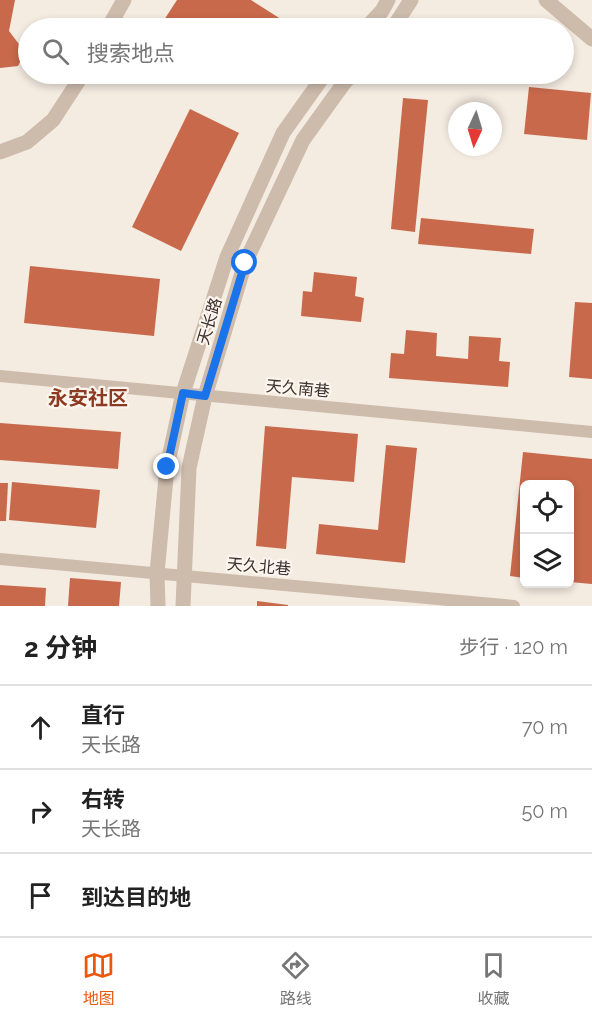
<!DOCTYPE html>
<html lang="zh">
<head>
<meta charset="utf-8">
<style>
	body { margin:0; font-family:Raleway,"Noto Sans SC",sans-serif; background:#f2f2f2; color:#222 }
	.controls { position:absolute; right:18px; bottom:18px; display:grid; overflow:hidden; border-radius:9px; box-shadow:0 3px 9px #0003 }
	.controls button { width:54px; height:54px; display:grid; place-items:center; padding:0; border:0; border-bottom:2px solid #e0e0e0; background:#fff; color:#222; font:30px sans-serif }
	.compass { position:absolute; left:448px; top:102px; width:54px; height:54px; border-radius:50%; background:#fff; box-shadow:0 3px 9px #0003; rotate:184deg }
	.stop { position:absolute; width:18px; height:18px; margin:-14px; border:4px solid #1a73e8; border-radius:50%; background:#fff }
	.stop.end { background:#1a73e8; border-color:#fff; box-shadow:0 2px 6px #0008 }
	.list { margin:0; padding:0; list-style:none }
	h2 { display:flex; justify-content:space-between; align-items:center; height:78px; margin:0; padding:0 24px; font-size:26px }
	h2 small { font-size:20px; font-weight:400; color:#767676 }
	.list li { display:grid; grid-template-columns:39px 1fr auto; gap:18px; align-items:center; box-sizing:border-box; height:84px; padding:0 24px; border-top:2px solid #e0e0e0 }
	.list b { display:block; font-size:22px; white-space:nowrap }
	.list p { margin:0; font-size:20px; white-space:nowrap; color:#767676 }
	.list em { font-size:20px; font-style:normal; color:#767676 }
	.icon { flex:none; width:33px; height:33px; fill:none; stroke:currentColor; stroke-width:2; stroke-linecap:round; stroke-linejoin:round }
	.map { position:relative; flex:none; width:592px; height:606px; overflow:hidden }
	.search { position:absolute; background:#fff; box-shadow:0 3px 9px #0003; left:18px; right:18px; top:18px; height:66px; display:flex; align-items:center; gap:15px; box-sizing:border-box; padding:0 21px; border-radius:33px; color:#767676; font-size:22px }
	.sheet { height:330px; background:#fff }
	nav { display:flex; justify-content:space-around; align-items:center; box-sizing:border-box; height:84px; border-top:2px solid #e0e0e0; background:#fff; font-size:16px; color:#767676 }
	nav a { display:grid; justify-items:center; gap:3px }
	nav .on { color:#ea580c }
	.map>svg:first-child { display:block }
	.building { fill:#c8694b }
	.lines { fill:none; stroke-linecap:round; stroke-linejoin:round }
	.minor { stroke:#cdbbac; stroke-width:12 }
	.tertiary { stroke:#cdbbac; stroke-width:15 }
	.route { stroke:#1a73e8; stroke-width:8 }
	.labels { text-anchor:middle; stroke-width:4.5; stroke-linejoin:round; paint-order:stroke }
	.street-label { font-size:16px; fill:#3b302b; stroke:#fbf5ee }
	.quarter-label { font-size:20px; font-weight:bold; fill:#8c3b22; stroke:#fbf5ee }
</style>
</head>
<body>
<div class="map">
<svg width="592" height="606" viewBox="0 0 592 606">
	<rect width="100%" height="100%" fill="#f4ebe1"/>
	<!-- building -->
	<g class="building">
		<path d="M0,0H15L9,31L25,52L18,66L0,68Z"/>
		<path d="M177,0H251L295,28H178L164,20Z"/>
		<path d="M449,23L492,27V28H448Z"/>
		<path d="M247,74H268L262,83Z"/>
		<path d="M529,87L591,93L587,140L524,134Z"/>
		<path d="M403,98L428,100L415,232L391,229Z"/>
		<path d="M190,109L239,133L181,251L132,227Z"/>
		<path d="M421,218L534,229L531,254L418,244Z"/>
		<path d="M30,266L160,279L154,336L24,323Z"/>
		<path d="M314,272L357,277L355,296L364,298L361,322L301,316L303,291L312,292Z"/>
		<path d="M575,302L592,303V379L569,377Z"/>
		<path d="M406,330L437,333L436,356L468,359L469,336L501,338L499,361L510,362L508,387L389,378L391,353L404,354Z"/>
		<path d="M0,423L121,432L118,469L0,460Z"/>
		<path d="M265,426L358,434L354,482L292,477L286,549L256,546Z"/>
		<path d="M386,445L417,448L405,563L316,554L319,524L378,530Z"/>
		<path d="M523,452L592,459V584L570,582V484H524V578L510,576Z"/>
		<path d="M12,482L100,490L96,528L9,520Z"/>
		<path d="M0,483H8L6,521H0Z"/>
		<path d="M70,578L121,582L119,606H68Z"/>
		<path d="M0,585L46,588L45,606H0Z"/>
		<path d="M257,601L288,605V606H257Z"/>
	</g>
	<g class="lines">
		<!-- minor -->
		<g class="minor">
			<path d="M0,376L592,432"/>
			<path d="M0,559L514,606"/>
		</g>
		<!-- tertiary -->
		<g class="tertiary">
			<path d="M546,0L592,39"/>
			<path d="M108,28L124,0"/>
			<path d="M366,28L382,11L388,0"/>
			<path d="M393,28L411,0"/>
			<path d="M0,152L27,142L53,120L83,74"/>
			<path d="M158,606L157,573L167,467L183,393L227,257L283,133L325,74"/>
			<path d="M183,606L189,468L205,396L245,263L303,140L344,83L353,74"/>
		</g>
	</g>
	<g class="lines">
		<!-- route -->
		<path class="route" d="M167,467L183,393L205,396L245,263"/>
	</g>
	<g class="labels">
		<!-- street labels -->
		<g class="street-label">
			<text transform="translate(209 321) rotate(-73)" y="6">天长路</text>
			<text transform="translate(298 388) rotate(5)" y="6">天久南巷</text>
			<text transform="translate(259 566) rotate(5)" y="6">天久北巷</text>
		</g>
		<!-- quarter labels -->
		<g class="quarter-label">
			<text x="88" y="405">永安社区</text>
		</g>
	</g>
</svg>
<div class="controls">
<button><svg class="icon" aria-label="locate" viewBox="0 0 24 24"><circle cx="12" cy="12" r="6"/><path d="M12 2v4M12 18v4M2 12h4M18 12h4"/></svg></button>
<button><svg class="icon" aria-label="layers" viewBox="0 0 24 24"><path d="M12 4l9 5-9 5-9-5zM3 14l9 5 9-5"/></svg></button>
</div>
<svg class="compass" viewBox="-18 -18 36 36"><path d="M0-13l5 13h-10z" fill="#e53935"/><path d="M0 13l5-13h-10z" fill="#767676"/></svg>
<div class="stop" style="left:245px;top:263px"></div>
<div class="stop end" style="left:167px;top:467px"></div>
<div class="search"><svg class="icon" aria-label="search" viewBox="0 0 24 24"><circle cx="10" cy="10" r="6"/><path d="M15 15l6 6"/></svg>搜索地点</div>
</div>
<section class="sheet">
<h2>2 分钟<small>步行 · 120 m</small></h2>
<ul class="list">
<li><svg class="icon" aria-label="ahead" viewBox="0 0 24 24"><path d="M12 20V5M6 11l6-6 6 6"/></svg><div><b>直行</b><p>天长路</p></div><em>70 m</em></li>
<li><svg class="icon" aria-label="right" viewBox="0 0 24 24"><path d="M7 20v-9h11M14 6l5 5-5 5"/></svg><div><b>右转</b><p>天长路</p></div><em>50 m</em></li>
<li><svg class="icon" aria-label="arrive" viewBox="0 0 24 24"><path d="M6 21V4h12l-3 4 3 4H6"/></svg><div><b>到达目的地</b></div></li>
</ul>
</section>
<nav>
<a class="on"><svg class="icon" aria-label="map" viewBox="0 0 24 24"><path d="M3 6l6-2 6 2 6-2v14l-6 2-6-2-6 2zM9 4v14M15 6v14"/></svg>地图</a>
<a><svg class="icon" aria-label="directions" viewBox="0 0 24 24"><path d="M12 3l9 9-9 9-9-9zM9 14v-3h6M13 9l2 2-2 2"/></svg>路线</a>
<a><svg class="icon" aria-label="saved" viewBox="0 0 24 24"><path d="M7 4h10v16l-5-4-5 4z"/></svg>收藏</a>
</nav>
</body>
</html>
